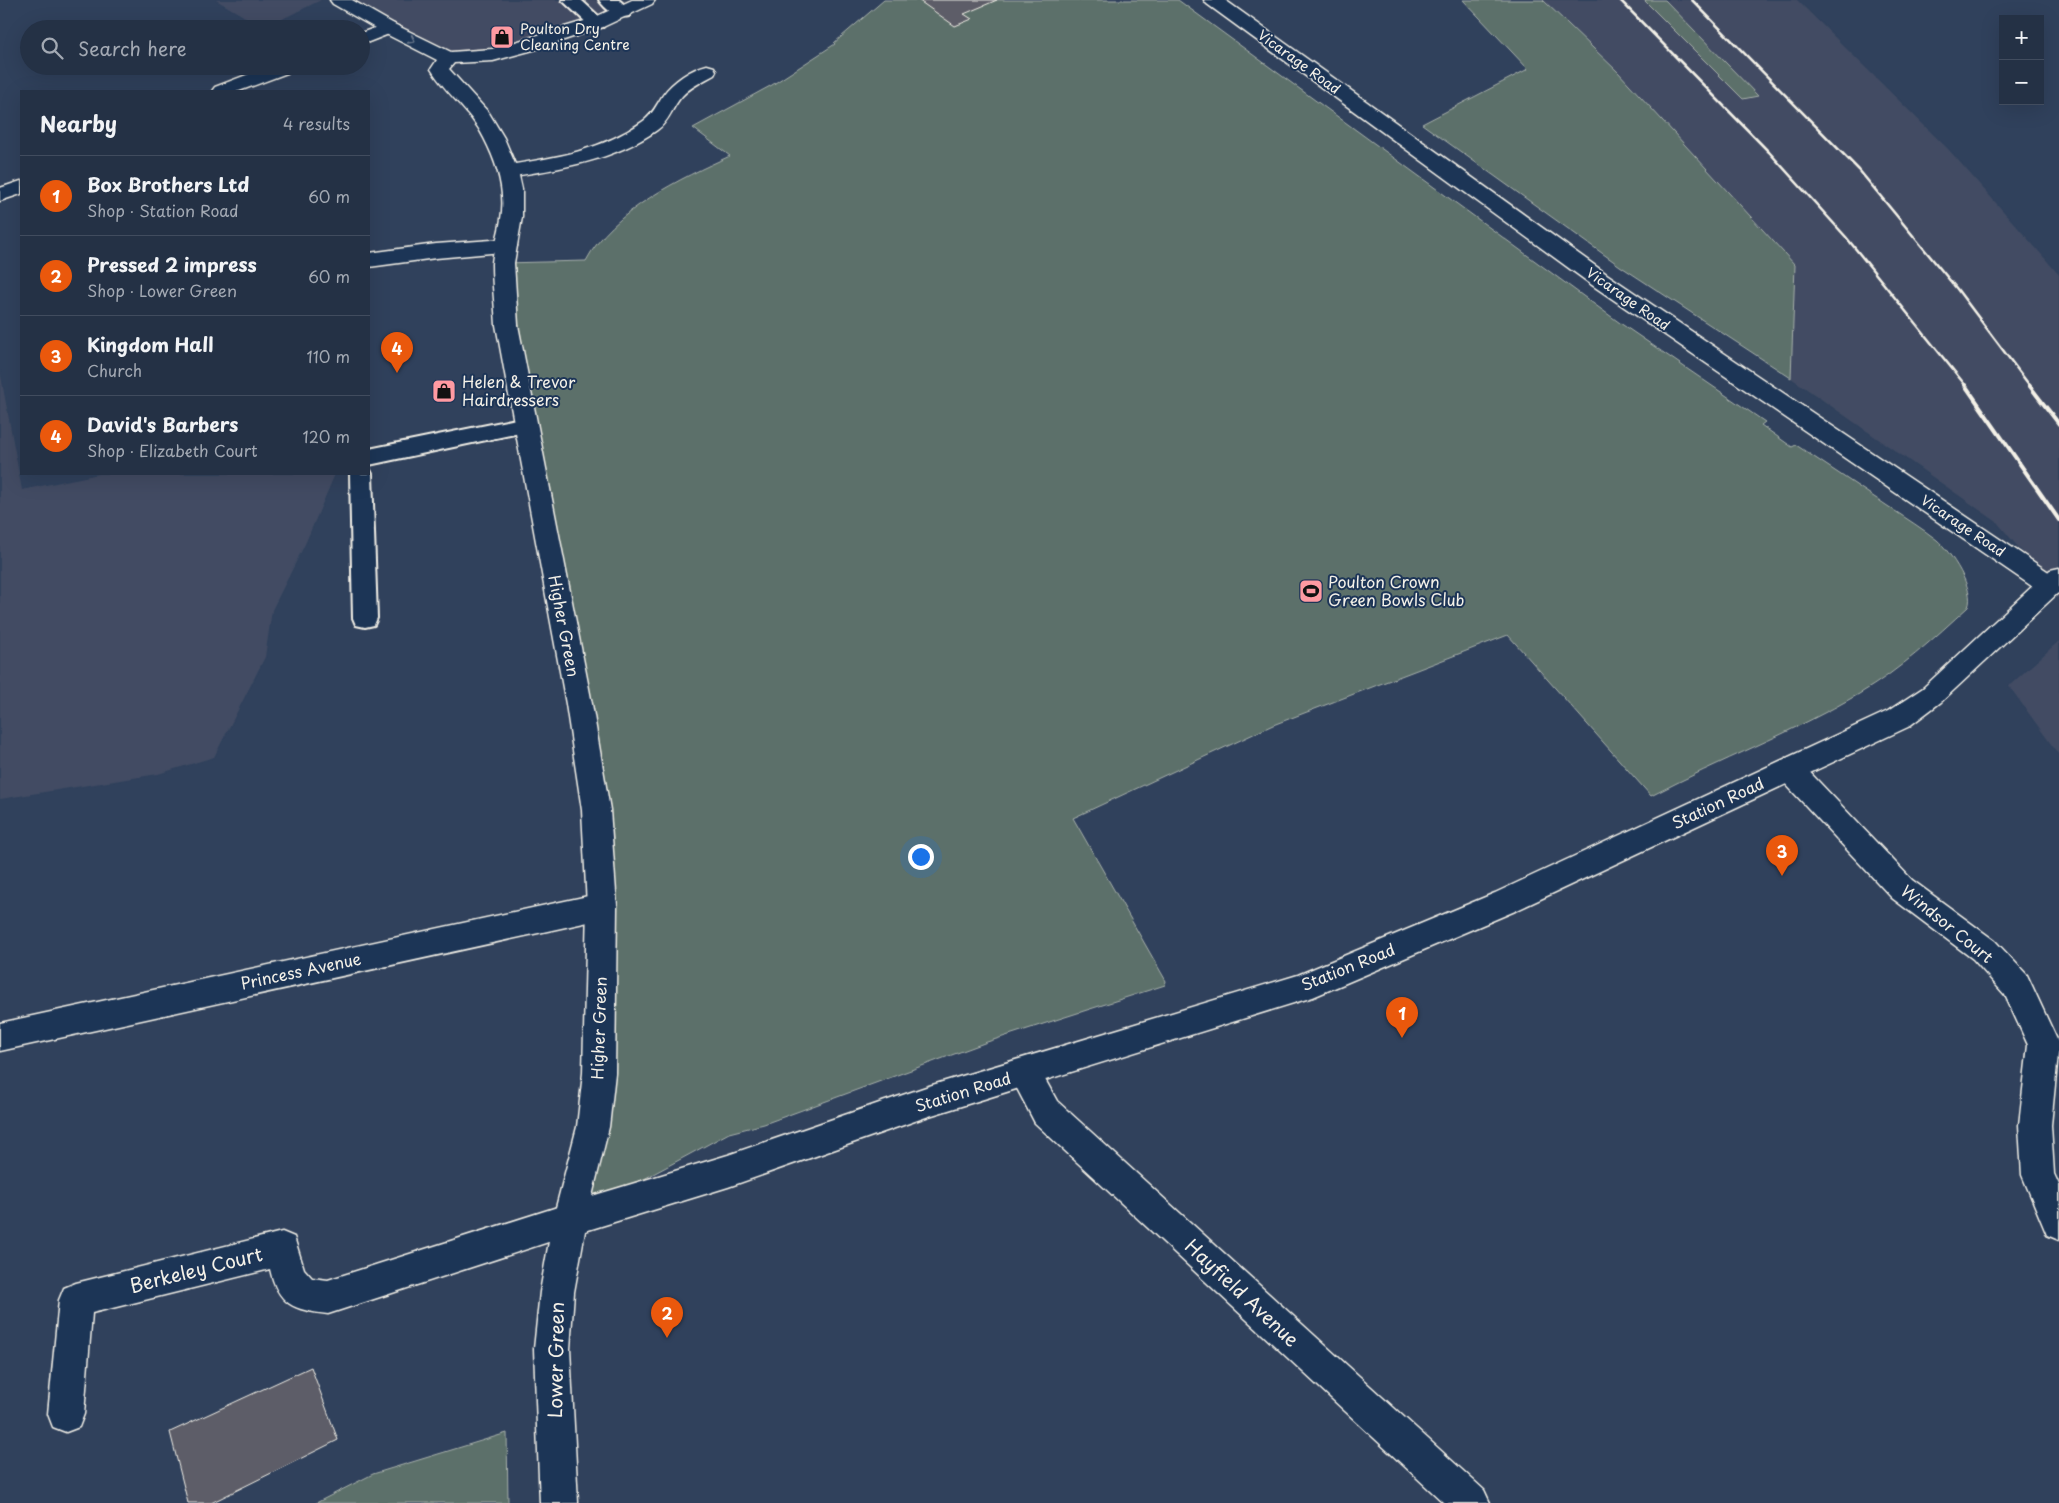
<!DOCTYPE html>
<html lang="en">
<head>
<meta charset="utf-8">
<style>
	body { margin:0; font-family:"Playpen Sans",sans-serif; background:#2c394c; color:#f1f3f6 }
	.controls { position:absolute; right:15px; top:15px; display:grid; overflow:hidden; border-radius:0px; box-shadow:0 5px 20px #0002 }
	.controls button { width:45px; height:45px; display:grid; place-items:center; padding:0; border:0; border-bottom:1px solid #414c5e; background:#243145; color:#f1f3f6; font:25px sans-serif }
	.you { position:absolute; left:920px; top:856px; width:18px; height:18px; margin:-12px; border:4px solid #fff; border-radius:50%; background:#1a73e8; box-shadow:0 0 0 8px #1a73e833 }
	.badge { display:grid; place-items:center; width:32px; height:32px; border-radius:50%; background:#ea580c; color:#fff; font-size:16px; font-weight:700 }
	.pin { position:absolute; translate:-50% -41px; filter:drop-shadow(0 1px 2px #0008) }
	.pin::after { content:''; position:absolute; top:26px; width:18px; height:15px; background:inherit; clip-path:polygon(0 0,100% 0,50% 100%) }
	.list { margin:0; padding:0; list-style:none }
	h2 { display:flex; justify-content:space-between; align-items:center; height:65px; margin:0; padding:0 20px; font-size:21px }
	h2 small { font-size:16px; font-weight:400; color:#a3a9b3 }
	.list li { display:grid; grid-template-columns:32px 1fr auto; gap:15px; align-items:center; box-sizing:border-box; height:80px; padding:0 20px; border-top:1px solid #414c5e }
	.list b { display:block; font-size:19px; white-space:nowrap }
	.list p { margin:0; font-size:16px; white-space:nowrap; color:#a3a9b3 }
	.list em { font-size:16px; font-style:normal; color:#a3a9b3 }
	.icon { flex:none; width:28px; height:28px; fill:none; stroke:currentColor; stroke-width:2; stroke-linecap:round; stroke-linejoin:round }
	.map { position:relative; flex:none; width:2059px; height:1503px; overflow:hidden }
	.search { position:absolute; background:#243145; box-shadow:0 5px 20px #0002; left:20px; top:20px; width:350px; height:55px; display:flex; align-items:center; gap:12px; box-sizing:border-box; padding:0 18px; border-radius:28px; color:#a3a9b3; font-size:19px }
	.panel { position:absolute; background:#243145; box-shadow:0 5px 20px #0002; left:20px; top:90px; width:350px; height:385px; border-radius:0px }
	.map>svg:first-child { display:block }
	.built { fill:#424c63 }
	.green { fill:#5b706b; stroke:#a8b0aa }
	.building { fill:#5d5d68; stroke:#f4f1e8 }
	.lines { fill:none; stroke-linecap:round; stroke-linejoin:round }
	.lane-casing { stroke:#f4f1e8; stroke-width:4 }
	.street-casing { stroke:#f4f1e8; stroke-width:3 }
	.secondary-casing { stroke:#f4f1e8; stroke-width:3 }
	.primary-casing { stroke:#f4f1e8; stroke-width:3 }
	.lane { fill:#1d3557; fill-rule:evenodd }
	.street { fill:#1d3557; fill-rule:evenodd }
	.secondary { fill:#1d3557; fill-rule:evenodd }
	.primary { fill:#1d3557; fill-rule:evenodd }
	.rail-far1 { stroke:#f4f1e8; stroke-width:2.5 }
	.rail { stroke:#f4f1e8; stroke-width:4 }
	.oneway { stroke:#68778a }
	.labels { text-anchor:middle; stroke-width:4; stroke-linejoin:round; paint-order:stroke }
	.far-poi-label { font-size:14px; fill:#f4f1e8; stroke:#1d3557; text-anchor:start }
	.far-street-label { font-size:14px; fill:#f4f1e8; stroke:#1d3557 }
	.poi-label { font-size:16px; fill:#f4f1e8; stroke:#1d3557; text-anchor:start }
	.street-label { font-size:16px; fill:#f4f1e8; stroke:#1d3557 }
	.near-street-label { font-size:19px; fill:#f4f1e8; stroke:#1d3557 }
</style>
</head>
<body>
<div class="map">
<svg width="2059" height="1503" viewBox="0 0 2059 1503">
	<rect width="100%" height="100%" fill="#30415c"/>
	<filter id="ink" filterUnits="userSpaceOnUse"><feTurbulence type="fractalNoise" baseFrequency=".02" numOctaves="2"/><feDisplacementMap in="SourceGraphic" scale="10" xChannelSelector="R" yChannelSelector="G"/><feConvolveMatrix kernelMatrix="1 2 1 2 8 2 1 2 1" color-interpolation-filters="sRGB"/></filter>
	<g filter="url(#ink)">
		<!-- built -->
		<g class="built">
			<path d="M216,0H321L264,28Z"/>
			<path d="M339,0H646L568,34L448,58Z"/>
			<path d="M1543,0H1797L1948,149L2035,247L2059,275V600L2050,585L1997,522L1791,378L1795,265L1618,72Z"/>
			<path d="M0,371L22,490L99,474H335L305,544L272,610L265,657L214,757L158,774L0,799Z"/>
			<path d="M2059,641V755L2009,686Z"/>
		</g>
		<!-- green -->
		<g class="green">
			<path d="M884,0H1178L1620,323L1765,422L1761,425L1792,447L1796,445C1828,466 1860,488 1892,509C1907,519 1923,529 1937,540C1950,551 1976,590 1968,607C1934,638 1899,671 1859,694C1792,733 1720,760 1651,796L1508,635L1273,725L1073,818L1166,981L1165,985L987,1042L764,1124L729,1133L570,1219L602,906L503,263L586,261C612,211 681,178 730,156L693,128L772,85L835,44L834,43Z"/>
			<path d="M1463,0H1543L1618,72L1795,265L1791,378L1620,266L1422,124L1528,69Z"/>
			<path d="M1644,0H1665L1758,96L1743,99Z"/>
			<path d="M507,1433L508,1503H316L373,1474Z"/>
		</g>
		<!-- building -->
		<g class="building">
			<path d="M918,0H997L964,14L972,19L955,26Z"/>
			<path d="M311,1367L338,1440L211,1503H188L170,1432Z"/>
		</g>
		<g class="lines">
			<!-- lane casing -->
			<g class="lane-casing">
				<g id="lane">
					<path d="M562,0H581L606,23L603,27L597,28L591,27Z"/>
					<path d="M599,0H619L632,12L629,16C617,19 606,10 599,0Z"/>
					<path d="M526,417L534,420L537,425L534,430L369,465V449Z"/>
					<path d="M369,468L372,474L377,618L374,625L365,627L356,625L353,618L350,474H369Z"/>
				</g>
			</g>
			<!-- street casing -->
			<g class="street-casing">
				<g id="street">
					<path d="M388,23L394,24L397,28L394,32L361,45V33Z"/>
					<path d="M707,65L714,67L716,71L714,75C703,81 690,87 682,96C672,107 669,122 657,130C614,161 558,169 508,177L501,175L498,171L501,167L508,165C555,158 603,150 642,122C652,116 657,104 663,95C673,81 691,69 707,65Z"/>
					<path d="M270,66H297L295,70L239,91H212L215,87Z"/>
					<path d="M21,181V194L0,201V188Z"/>
					<path d="M506,239L513,241L517,246L513,251L436,258L369,267V253L436,244Z"/>
					<path d="M1790,759L1800,762L1912,880L1995,941L2027,975L2059,1044L2051,1125L2054,1174L2059,1185V1240L2047,1235L2022,1175L2019,1125L2028,1045L2005,995L1973,959L1892,898L1780,778L1776,770L1780,762Z"/>
					<path d="M602,893L612,897L617,906L612,915L602,919L0,1051V1023Z"/>
					<path d="M1025,1058L1036,1063L1057,1101L1484,1490L1490,1503H1444L1035,1123L1009,1073L1014,1063Z"/>
					<path d="M570,1203L582,1207L587,1219L582,1231L328,1314C294,1310 278,1305 270,1269L92,1313L84,1414L79,1427L66,1432L53,1427L48,1414L59,1300L64,1288L76,1283L282,1232L294,1237L304,1269L312,1278L328,1280Z"/>
				</g>
			</g>
			<!-- secondary casing -->
			<g class="secondary-casing">
				<path id="secondary" d="M1204,0H1225L1608,275L2059,579V593L2051,595L2042,593L1592,285L1207,4Z"/>
			</g>
			<!-- primary casing -->
			<g class="primary-casing">
				<path id="primary" d="M330,0H352L394,24L451,52L492,49L591,19L632,0H655L652,4L603,27L537,49L493,61L454,63L449,69L489,113L504,138L518,171L522,189V217L514,263L518,325L592,704L610,810L617,906L615,1073L609,1127L592,1196L728,1155L929,1086L1298,975L1495,893L1888,711L1923,688L2050,570L2059,568V592L1941,702L1908,727L1515,911L1313,997L929,1116L728,1187L585,1231L574,1292L570,1349L578,1503H540L534,1349L540,1292L553,1219L577,1127L583,1073L587,906L582,810L566,704L496,325C495,305 492,284 492,264C493,249 499,234 501,219C506,191 497,163 484,138C471,111 446,94 431,69L437,60L382,32L333,4Z"/>
			</g>
			<!-- lane -->
			<use href="#lane" class="lane"/>
			<!-- street -->
			<use href="#street" class="street"/>
			<!-- secondary -->
			<use href="#secondary" class="secondary"/>
			<!-- primary -->
			<use href="#primary" class="primary"/>
			<!-- rail-far1 -->
			<g class="rail-far1">
				<path d="M1620,0L1769,152L1846,237L1966,386"/>
				<path d="M1692,0L1859,170L1957,289L2030,386"/>
			</g>
			<!-- rail -->
			<g class="rail">
				<path d="M1965,385L2059,520"/>
				<path d="M2029,385L2059,424"/>
			</g>
		</g>
		<!-- one-way arrows -->
		<defs><path id="oneway-chevron" d="M-2-3.5L2.5 0L-2 3.5" fill="none" stroke-width="1.6" stroke-linecap="round" stroke-linejoin="round" transform="scale(1.25)"/></defs>
		<use class="oneway" href="#oneway-chevron" transform="translate(412 40) rotate(27)"/>
	</g>
	<!-- icons -->
	<defs>
		<g id="shop-square" transform="scale(1.25)"><rect x="-9" y="-9" width="18" height="18" rx="4" fill="#ff9aa2" stroke="#1d3557"/><path d="M-5-2.5h2.3a2.7 3.5 0 0 1 5.4 0H5L5.5 6h-11ZM-1.5-2.5h3a1.5 2.3 0 0 0-3 0Z" fill="#111"/></g>
		<g id="stadium-square" transform="scale(1.25)"><rect x="-9" y="-9" width="18" height="18" rx="4" fill="#ff9aa2" stroke="#1d3557"/><path d="M0-5a6.5 5 0 1 0 0 10a6.5 5 0 1 0 0-10ZM-3.5-1.8h7v3.6h-7Z" fill="#111"/></g>
	</defs>
	<g fill-rule="evenodd">
		<use href="#shop-square" x="502" y="37"/>
		<use href="#shop-square" x="444" y="391"/>
		<use href="#stadium-square" x="1311" y="591"/>
	</g>
	<g class="labels">
		<!-- far-poi labels -->
		<g class="far-poi-label">
			<text x="520" y="34">Poulton Dry<tspan x="520" dy="16">Cleaning Centre</tspan></text>
		</g>
		<!-- far-street labels -->
		<g class="far-street-label">
			<text transform="translate(1299 62) rotate(36)" y="5">Vicarage Road</text>
			<text transform="translate(1628 299) rotate(35)" y="5">Vicarage Road</text>
			<text transform="translate(1963 526) rotate(34)" y="5">Vicarage Road</text>
		</g>
		<!-- poi labels -->
		<g class="poi-label">
			<text x="462" y="388">Helen &amp; Trevor<tspan x="462" dy="18">Hairdressers</tspan></text>
			<text x="1328" y="588">Poulton Crown<tspan x="1328" dy="18">Green Bowls Club</tspan></text>
		</g>
		<!-- street labels -->
		<g class="street-label">
			<text transform="translate(564 626) rotate(79)" y="6">Higher Green</text>
			<text transform="translate(1718 803) rotate(-25)" y="6">Station Road</text>
			<text transform="translate(1947 924) rotate(39)" y="6">Windsor Court</text>
			<text transform="translate(1348 967) rotate(-22)" y="6">Station Road</text>
			<text transform="translate(301 971) rotate(-12)" y="6">Princess Avenue</text>
			<text transform="translate(599 1028) rotate(-88)" y="6">Higher Green</text>
			<text transform="translate(963 1092) rotate(-17)" y="6">Station Road</text>
		</g>
		<!-- near-street labels -->
		<g class="near-street-label">
			<text transform="translate(196 1270) rotate(-14)" y="7">Berkeley Court</text>
			<text transform="translate(1242 1293) rotate(43)" y="7">Hayfield Avenue</text>
			<text transform="translate(556 1360) rotate(-89)" y="7">Lower Green</text>
		</g>
	</g>
</svg>
<div class="controls">
<button>+</button>
<button>−</button>
</div>
<div class="you"></div>
<div class="pin badge" style="left:1402px;top:1038px">1</div>
<div class="pin badge" style="left:667px;top:1338px">2</div>
<div class="pin badge" style="left:1782px;top:876px">3</div>
<div class="pin badge" style="left:397px;top:373px">4</div>
<div class="search"><svg class="icon" aria-label="search" viewBox="0 0 24 24"><circle cx="10" cy="10" r="6"/><path d="M15 15l6 6"/></svg>Search here</div>
<section class="panel">
<h2>Nearby<small>4 results</small></h2>
<ul class="list">
<li><span class="badge">1</span><div><b>Box Brothers Ltd</b><p>Shop · Station Road</p></div><em>60 m</em></li>
<li><span class="badge">2</span><div><b>Pressed 2 impress</b><p>Shop · Lower Green</p></div><em>60 m</em></li>
<li><span class="badge">3</span><div><b>Kingdom Hall</b><p>Church</p></div><em>110 m</em></li>
<li><span class="badge">4</span><div><b>David's Barbers</b><p>Shop · Elizabeth Court</p></div><em>120 m</em></li>
</ul>
</section>
</div>
</body>
</html>
